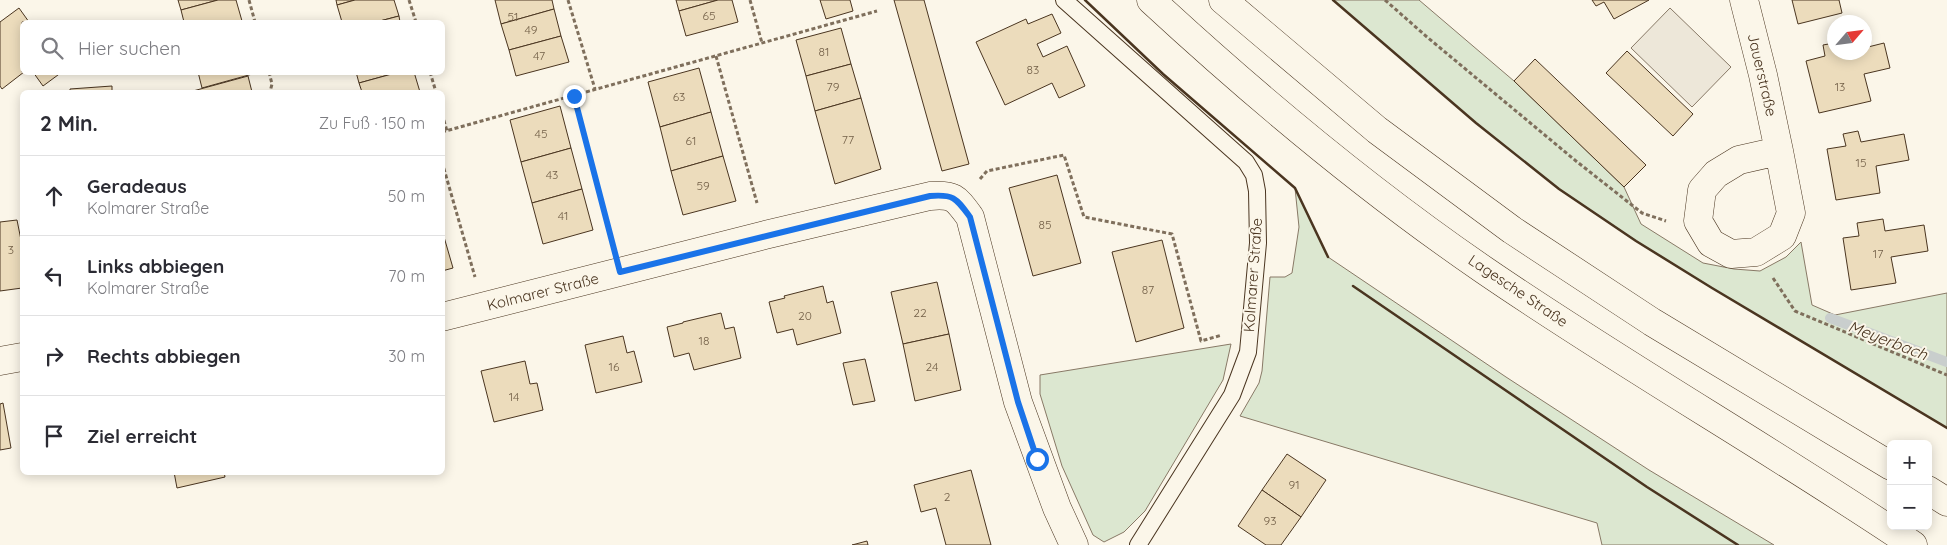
<!DOCTYPE html>
<html lang="de">
<head>
<meta charset="utf-8">
<style>
	body { margin:0; font-family:Quicksand,sans-serif; background:#f7f7f7; color:#2b2b33 }
	.controls { position:absolute; right:15px; bottom:15px; display:grid; overflow:hidden; border-radius:8px; box-shadow:0 2px 12px #0003 }
	.controls button { width:45px; height:45px; display:grid; place-items:center; padding:0; border:0; border-bottom:1px solid #e1e1e2; background:#fff; color:#2b2b33; font:25px sans-serif }
	.compass { position:absolute; left:1827px; top:15px; width:45px; height:45px; border-radius:50%; background:#fff; box-shadow:0 2px 12px #0003; rotate:62deg }
	.stop { position:absolute; width:15px; height:15px; margin:-11px; border:4px solid #1a73e8; border-radius:50%; background:#fff }
	.stop.end { background:#1a73e8; border-color:#fff; box-shadow:0 1px 5px #0008 }
	.list { margin:0; padding:0; list-style:none }
	h2 { display:flex; justify-content:space-between; align-items:center; height:65px; margin:0; padding:0 20px; font-size:21px }
	h2 small { font-size:16px; font-weight:400; color:#7c7c81 }
	.list li { display:grid; grid-template-columns:32px 1fr auto; gap:15px; align-items:center; box-sizing:border-box; height:80px; padding:0 20px; border-top:1px solid #e1e1e2 }
	.list b { display:block; font-size:19px; white-space:nowrap }
	.list p { margin:0; font-size:16px; white-space:nowrap; color:#7c7c81 }
	.list em { font-size:16px; font-style:normal; color:#7c7c81 }
	.icon { flex:none; width:28px; height:28px; fill:none; stroke:currentColor; stroke-width:2; stroke-linecap:round; stroke-linejoin:round }
	.map { position:relative; flex:none; width:1947px; height:545px; overflow:hidden }
	.search { position:absolute; background:#fff; box-shadow:0 2px 12px #0003; left:20px; top:20px; width:425px; height:55px; display:flex; align-items:center; gap:12px; box-sizing:border-box; padding:0 18px; border-radius:8px; color:#7c7c81; font-size:19px }
	.panel { position:absolute; background:#fff; box-shadow:0 2px 12px #0003; left:20px; top:90px; width:425px; height:385px; border-radius:8px }
	.map>svg:first-child { display:block }
	.green { fill:#dce7d0; stroke:#887966 }
	.parking { fill:#ede7d9; stroke:#887966 }
	.lines { fill:none; stroke-linecap:round; stroke-linejoin:round }
	.stream { stroke:#c9cecd; stroke-width:10 }
	.building { fill:#ecdcbc; stroke:#4a3520 }
	.service-casing { stroke:#4a3520; stroke-width:18 }
	.minor-casing { stroke:#4a3520; stroke-width:29 }
	.primary-casing { stroke:#4a3520; stroke-width:29 }
	.path { stroke:#7f6f5c; stroke-width:3; stroke-dasharray:4 2.5; stroke-linecap:butt }
	.service { stroke:#fbf6e9; stroke-width:16 }
	.minor { stroke:#fbf6e9; stroke-width:28 }
	.primary { stroke:#fbf6e9; stroke-width:28 }
	.wall { stroke:#4a3520; stroke-width:2.5 }
	.route { stroke:#1a73e8; stroke-width:6 }
	.labels { text-anchor:middle; stroke-width:4; stroke-linejoin:round; paint-order:stroke }
	.number-label { font-size:12px; fill:#725f47 }
	.street-label { font-size:15px; fill:#4a3520; stroke:#fbf6e9 }
	.water-label { font-size:16px; font-style:italic; fill:#4a3520; stroke:#fbf6e9 }
</style>
</head>
<body>
<div class="map">
<svg width="1947" height="545" viewBox="0 0 1947 545">
	<rect width="100%" height="100%" fill="#fbf6e9"/>
	<!-- green -->
	<g class="green">
		<path d="M1333,0H1419L1514,81L1624,187L1641,224L1703,263L1734,269L1760,271L1786,257L1801,242L1812,305L1835,315L1947,293V428L1712,288L1636,241L1559,189L1476,123Z"/>
		<path d="M1295,188L1328,257L1506,377L1649,470L1774,545H1602L1597,523L1240,416L1259,383L1262,371L1270,277H1285L1292,273L1299,227Z"/>
		<path d="M1231,344L1223,380L1145,511L1124,532L1104,542L1093,535L1062,466L1040,394V375Z"/>
	</g>
	<!-- parking -->
	<path class="parking" d="M1670,8L1731,67L1692,107L1631,48Z"/>
	<g class="lines">
		<!-- stream -->
		<path class="stream" d="M1830,318L1947,362"/>
	</g>
	<!-- building -->
	<g class="building">
		<path d="M178,0H218L181,10Z"/>
		<path d="M218,0H236L242,21L184,22L181,10Z"/>
		<path d="M336,0H355L337,5Z"/>
		<path d="M355,0H394L399,16L376,22H342L337,5Z"/>
		<path d="M495,0H552L554,9L501,24Z"/>
		<path d="M676,0H718L679,11Z"/>
		<path d="M718,0H732L738,22L686,36L679,11Z"/>
		<path d="M820,0H850L853,11L826,19Z"/>
		<path d="M894,0H924L969,164L942,171Z"/>
		<path d="M1592,0H1649L1614,19L1604,2L1596,6Z"/>
		<path d="M1792,0H1839L1842,13L1798,24Z"/>
		<path d="M19,8L29,22H22V72H24L2,89L0,86V22Z"/>
		<path d="M554,9L561,36L509,50L501,24Z"/>
		<path d="M1052,14L1061,33L1037,44L1043,57L1067,46L1085,86L1059,98L1052,83L1005,105L976,42L1026,19L1028,24Z"/>
		<path d="M399,16L400,22H376Z"/>
		<path d="M841,28L851,64L806,76L796,40Z"/>
		<path d="M561,36L569,62L516,76L509,50Z"/>
		<path d="M1834,43V52L1839,54L1864,52V48L1884,43L1890,68L1864,74L1871,101L1819,113L1806,61L1825,56L1823,45Z"/>
		<path d="M1627,51L1693,114L1673,136L1606,73Z"/>
		<path d="M1535,59L1646,165L1624,187L1514,81Z"/>
		<path d="M851,64L861,98L815,111L806,76Z"/>
		<path d="M699,68L711,112L660,127L648,82Z"/>
		<path d="M33,72H62L43,86Z"/>
		<path d="M198,72H256V73L202,88Z"/>
		<path d="M356,72H399L359,83Z"/>
		<path d="M399,72H414L420,92H362L359,83Z"/>
		<path d="M248,76L252,92H194L193,91Z"/>
		<path d="M112,86V92H70V89Z"/>
		<path d="M861,98L881,169L835,184L815,111Z"/>
		<path d="M560,106L571,148L521,162L510,120Z"/>
		<path d="M711,112L723,156L671,171L660,127Z"/>
		<path d="M1858,131L1861,142L1904,134L1909,160L1876,166L1880,193L1836,200L1827,149L1846,146L1843,134Z"/>
		<path d="M571,148L582,189L532,203L521,162Z"/>
		<path d="M723,156L736,201L683,215L671,171Z"/>
		<path d="M1057,175L1081,263L1033,276L1009,188Z"/>
		<path d="M582,189L593,230L543,244L532,203Z"/>
		<path d="M1883,219L1885,231L1924,225L1928,251L1891,257L1896,283L1851,290L1843,238L1859,236L1857,223Z"/>
		<path d="M17,220L21,240L22,288L0,291V222Z"/>
		<path d="M442,230L453,268L442,271Z"/>
		<path d="M1162,240L1184,328L1136,342L1112,252Z"/>
		<path d="M937,282L949,334L903,344L891,292Z"/>
		<path d="M823,286L827,303L833,301L841,333L797,345L793,329L777,333L769,302L785,298L784,296Z"/>
		<path d="M721,313L725,329L734,327L741,358L694,370L689,353L674,357L667,327L683,323V322Z"/>
		<path d="M949,334L961,390L915,401L903,344Z"/>
		<path d="M623,336L627,353L634,351L642,382L596,393L585,345Z"/>
		<path d="M865,359L875,401L853,405L843,363Z"/>
		<path d="M525,361L530,384L537,383L543,410L494,422L481,371Z"/>
		<path d="M3,403L11,448L0,450V404Z"/>
		<path d="M1287,454L1326,480L1301,517L1262,490Z"/>
		<path d="M971,470L991,545H946L936,508L921,512L914,485Z"/>
		<path d="M174,472H224L225,477L177,488Z"/>
		<path d="M1262,490L1301,517L1281,545H1266L1238,526Z"/>
		<path d="M867,541L868,545H852Z"/>
	</g>
	<g class="lines">
		<!-- service casing -->
		<g class="service-casing">
			<path id="service" d="M1064,0L1246,162L1254,175L1257,191L1258,243L1248,352L1232,395L1138,545"/>
		</g>
		<!-- minor casing -->
		<g class="minor-casing">
			<g id="minor">
				<path d="M1744,0L1763,75L1779,151L1791,213L1782,236L1756,252L1731,254L1711,243L1698,221L1702,190L1716,174L1739,160L1779,151"/>
				<path d="M442,317L765,235L930,196C954,194 956,198 970,217L1018,402L1057,508L1074,545"/>
				<path d="M0,361L22,357"/>
			</g>
		</g>
		<!-- primary casing -->
		<g class="primary-casing">
			<g id="primary">
				<path d="M1151,0C1256,97 1366,189 1484,270C1624,366 1772,450 1913,545"/>
				<path d="M1223,0L1377,130L1512,230L1652,322L1891,466"/>
				<path d="M1928,490L1947,502"/>
			</g>
		</g>
		<!-- path -->
		<g class="path">
			<path d="M249,0L255,22"/>
			<path d="M409,0L416,22"/>
			<path d="M568,0L595,89"/>
			<path d="M750,0L762,43"/>
			<path d="M1385,0L1427,37L1576,161L1642,213L1666,221"/>
			<path d="M716,56L757,203"/>
			<path d="M269,72L272,84L270,92"/>
			<path d="M430,72L436,92"/>
			<path d="M574,95L612,240"/>
			<path d="M442,114L447,131"/>
			<path d="M442,132L877,11"/>
			<path d="M442,162L475,277"/>
			<path d="M980,179L987,171L1064,155L1084,217L1172,234L1201,341L1222,335"/>
			<path d="M1773,278L1795,311L1947,375"/>
		</g>
		<!-- service -->
		<use href="#service" class="service"/>
		<!-- minor -->
		<use href="#minor" class="minor"/>
		<!-- primary -->
		<use href="#primary" class="primary"/>
		<!-- wall -->
		<g class="wall">
			<path d="M1085,0L1163,74L1295,188L1328,257"/>
			<path d="M1333,0L1476,123L1559,189L1636,241L1712,288L1947,428"/>
			<path d="M1353,286L1647,487L1738,545"/>
		</g>
	</g>
	<g class="lines">
		<!-- route -->
		<path class="route" d="M574,96L620,272L930,196C954,194 956,198 970,217L1018,402L1037,459"/>
	</g>
	<g class="labels">
		<!-- number labels -->
		<g class="number-label">
			<text x="709" y="20">65</text>
			<text x="513" y="21">51</text>
			<text x="531" y="34">49</text>
			<text x="824" y="56">81</text>
			<text x="539" y="60">47</text>
			<text x="1033" y="74">83</text>
			<text x="833" y="91">79</text>
			<text x="1840" y="91">13</text>
			<text x="679" y="101">63</text>
			<text x="541" y="138">45</text>
			<text x="848" y="144">77</text>
			<text x="691" y="145">61</text>
			<text x="1861" y="167">15</text>
			<text x="552" y="179">43</text>
			<text x="703" y="190">59</text>
			<text x="563" y="220">41</text>
			<text x="1045" y="229">85</text>
			<text x="11" y="254">3</text>
			<text x="1878" y="258">17</text>
			<text x="1148" y="294">87</text>
			<text x="920" y="317">22</text>
			<text x="805" y="320">20</text>
			<text x="704" y="345">18</text>
			<text x="614" y="371">16</text>
			<text x="932" y="371">24</text>
			<text x="514" y="401">14</text>
			<text x="1294" y="489">91</text>
			<text x="947" y="501">2</text>
			<text x="1270" y="525">93</text>
		</g>
		<!-- street labels -->
		<g class="street-label">
			<text transform="translate(1762 75) rotate(77)" y="5">Jauerstraße</text>
			<text transform="translate(1253 275) rotate(-86)" y="5">Kolmarer Straße</text>
			<text transform="translate(1518 291) rotate(34)" y="5">Lagesche Straße</text>
			<text transform="translate(543 292) rotate(-14)" y="5">Kolmarer Straße</text>
		</g>
		<!-- water labels -->
		<g class="water-label">
			<text transform="translate(1888 340) rotate(21)" y="6">Meyerbach</text>
		</g>
	</g>
</svg>
<div class="controls">
<button>+</button>
<button>−</button>
</div>
<svg class="compass" viewBox="-18 -18 36 36"><path d="M0-13l5 13h-10z" fill="#e53935"/><path d="M0 13l5-13h-10z" fill="#7c7c81"/></svg>
<div class="stop" style="left:1037px;top:459px"></div>
<div class="stop end" style="left:574px;top:96px"></div>
<div class="search"><svg class="icon" aria-label="search" viewBox="0 0 24 24"><circle cx="10" cy="10" r="6"/><path d="M15 15l6 6"/></svg>Hier suchen</div>
<section class="panel">
<h2>2 Min.<small>Zu Fuß · 150 m</small></h2>
<ul class="list">
<li><svg class="icon" aria-label="ahead" viewBox="0 0 24 24"><path d="M12 20V5M6 11l6-6 6 6"/></svg><div><b>Geradeaus</b><p>Kolmarer Straße</p></div><em>50 m</em></li>
<li><svg class="icon" aria-label="left" viewBox="0 0 24 24"><path d="M17 20v-9H6M10 6l-5 5 5 5"/></svg><div><b>Links abbiegen</b><p>Kolmarer Straße</p></div><em>70 m</em></li>
<li><svg class="icon" aria-label="right" viewBox="0 0 24 24"><path d="M7 20v-9h11M14 6l5 5-5 5"/></svg><div><b>Rechts abbiegen</b></div><em>30 m</em></li>
<li><svg class="icon" aria-label="arrive" viewBox="0 0 24 24"><path d="M6 21V4h12l-3 4 3 4H6"/></svg><div><b>Ziel erreicht</b></div></li>
</ul>
</section>
</div>
</body>
</html>
